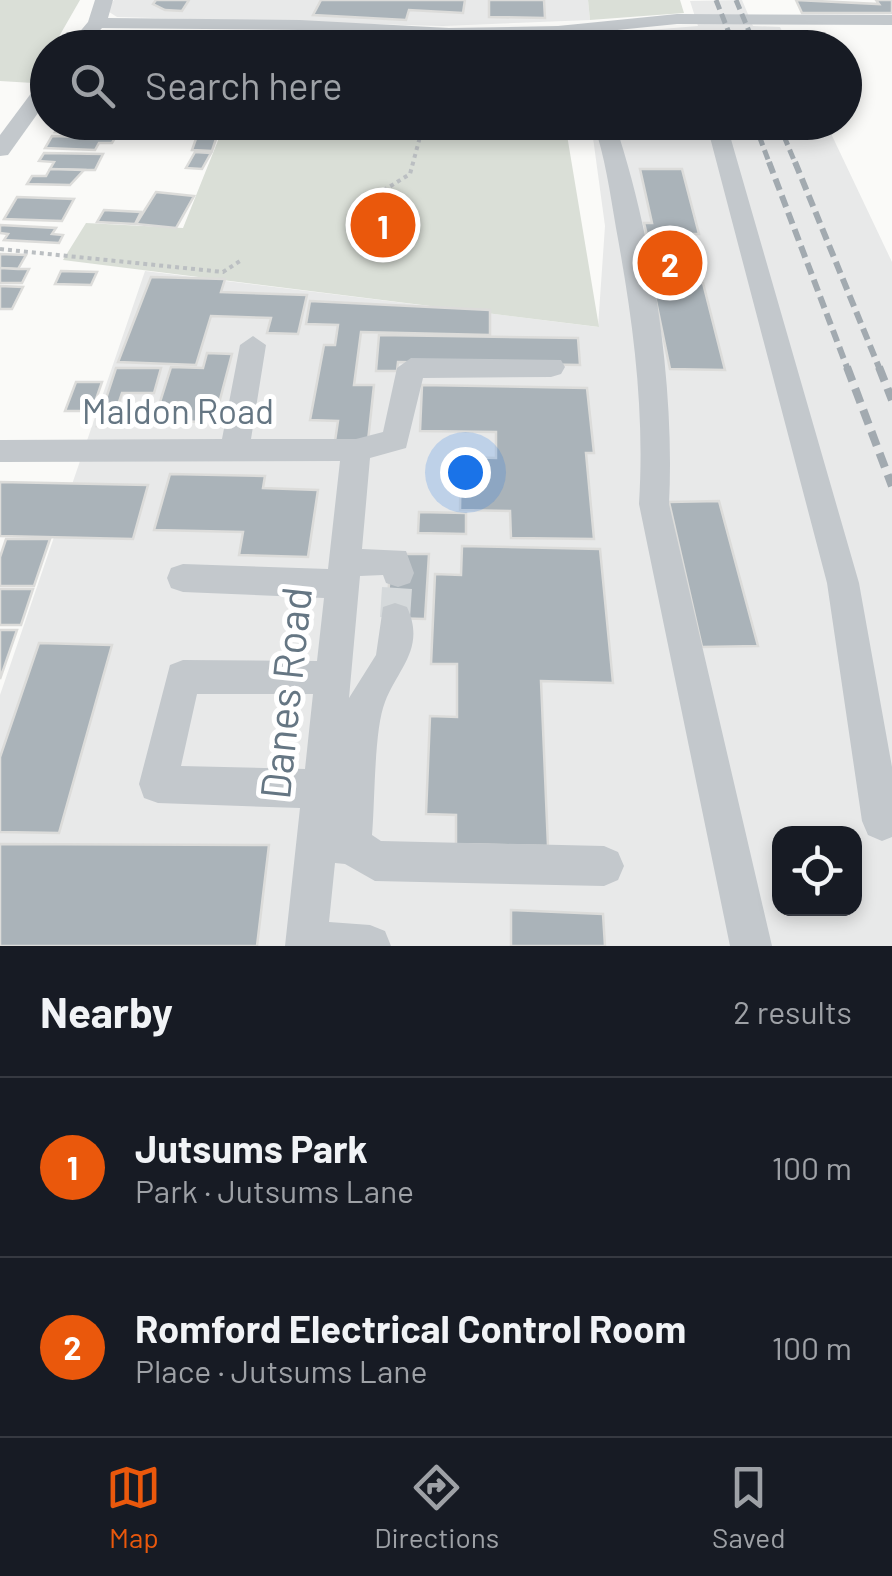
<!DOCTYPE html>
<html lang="en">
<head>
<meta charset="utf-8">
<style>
	body { margin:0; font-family:Barlow,sans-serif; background:#242831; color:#f1f3f6 }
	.controls { position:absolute; right:30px; bottom:30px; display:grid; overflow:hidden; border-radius:20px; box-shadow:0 5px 15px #0003 }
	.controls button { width:90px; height:90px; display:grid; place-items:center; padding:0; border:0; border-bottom:2px solid #363941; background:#171b24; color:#f1f3f6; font:50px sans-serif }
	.you { position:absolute; left:465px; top:472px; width:35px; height:35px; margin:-25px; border:8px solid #fff; border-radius:50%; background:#1a73e8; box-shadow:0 0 0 15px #1a73e833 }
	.badge { display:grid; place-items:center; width:65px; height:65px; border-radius:50%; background:#ea580c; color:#fff; font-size:32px; font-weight:700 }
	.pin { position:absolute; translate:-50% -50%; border:5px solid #fff; box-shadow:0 2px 10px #0006 }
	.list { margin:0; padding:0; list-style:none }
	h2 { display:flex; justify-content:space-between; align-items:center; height:130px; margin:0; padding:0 40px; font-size:42px }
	h2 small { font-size:32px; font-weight:400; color:#9ea1a6 }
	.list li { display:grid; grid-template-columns:65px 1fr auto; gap:30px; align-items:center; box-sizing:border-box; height:180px; padding:0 40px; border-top:2px solid #363941 }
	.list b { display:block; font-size:38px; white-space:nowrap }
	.list p { margin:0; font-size:32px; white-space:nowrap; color:#9ea1a6 }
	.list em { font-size:32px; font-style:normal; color:#9ea1a6 }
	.icon { flex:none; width:55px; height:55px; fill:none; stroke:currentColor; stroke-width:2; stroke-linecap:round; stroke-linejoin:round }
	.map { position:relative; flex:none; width:892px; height:946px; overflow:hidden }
	.search { position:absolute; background:#171b24; box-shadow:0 5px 15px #0003; left:30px; right:30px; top:30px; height:110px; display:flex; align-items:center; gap:25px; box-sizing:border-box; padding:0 35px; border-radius:55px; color:#9ea1a6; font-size:38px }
	.sheet { height:490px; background:#171b24 }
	nav { display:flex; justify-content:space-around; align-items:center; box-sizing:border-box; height:140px; border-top:2px solid #363941; background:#171b24; font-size:28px; color:#9ea1a6 }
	nav a { display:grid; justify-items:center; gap:5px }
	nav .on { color:#ea580c }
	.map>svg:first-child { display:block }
	.built { fill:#e8e9e9; fill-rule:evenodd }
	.green { fill:#dadfd7 }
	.building { fill:#aab3b9; stroke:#dcdcda; stroke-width:2.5 }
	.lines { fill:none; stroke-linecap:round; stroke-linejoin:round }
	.minor-tunnel { stroke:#d5d9db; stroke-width:30; stroke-dasharray:30 15; stroke-linecap:butt }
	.path { stroke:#bbbfc2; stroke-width:4; stroke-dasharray:4 4; stroke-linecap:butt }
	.minor { fill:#c3c8cc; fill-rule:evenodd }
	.rail-far2 { stroke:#a2aab0; stroke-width:5; stroke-dasharray:10 5; stroke-linecap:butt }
	.rail-far1 { stroke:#a2aab0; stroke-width:6; stroke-dasharray:12 6; stroke-linecap:butt }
	.rail { stroke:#a2aab0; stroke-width:8; stroke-dasharray:15 8; stroke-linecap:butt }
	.labels { text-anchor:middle; stroke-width:10; stroke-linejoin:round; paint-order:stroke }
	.street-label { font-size:35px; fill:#657683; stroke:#fff }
	.near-street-label { font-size:42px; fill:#657683; stroke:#fff }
</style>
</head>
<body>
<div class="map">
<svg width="892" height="946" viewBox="0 0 892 946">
	<rect width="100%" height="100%" fill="#fafaf8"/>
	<!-- built -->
	<g class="built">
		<path d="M114,0H588L590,20L443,26L117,17L106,10Z"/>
		<path d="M742,0L753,26L780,27L790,47L566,48L583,47L581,41L588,35L698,26L690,1Z"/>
		<path d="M591,123H826L892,262V946H0V695L145,271L598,327L605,226ZM780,834H854V908H780Z"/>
	</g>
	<!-- green -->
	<g class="green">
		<path d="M0,0H80L53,47L48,48L47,58L33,83L0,81Z"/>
		<path d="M588,0H680L684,13L590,20Z"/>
		<path d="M262,33L457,42L550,40L553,47H256Z"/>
		<path d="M225,123H565L599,327L63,260L86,223L183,228Z"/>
	</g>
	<!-- building -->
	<g class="building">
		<path d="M156,0H189L182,11L165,10L153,4Z"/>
		<path d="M321,0H465L463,13L409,10L406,20L313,15Z"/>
		<path d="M489,0H544L545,18L489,17Z"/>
		<path d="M796,0L879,4L876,0H892V13H802Z"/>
		<path d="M61,122H66L96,124L90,134L55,132Z"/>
		<path d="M199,130H219L212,151L192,150Z"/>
		<path d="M52,136L115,138L112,143H99L95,150L45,148Z"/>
		<path d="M195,152L211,153L202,169L186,168Z"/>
		<path d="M44,153L103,154L95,170H84L50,169L54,162L39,161Z"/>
		<path d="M50,169L84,170L70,185L27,184L32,176H46Z"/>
		<path d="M640,169H682L699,234H685L697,283H703L725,370L670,369L644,243H649L644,223H652Z"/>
		<path d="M156,192L194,196L176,228L136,224Z"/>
		<path d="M17,197L74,199L62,221L4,219Z"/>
		<path d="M104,210L141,212L135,224L97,222Z"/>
		<path d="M0,225L56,228L52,234L63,235L59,243L4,240L8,234L0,233Z"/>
		<path d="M0,254L26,255L18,269L0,268Z"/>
		<path d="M0,268L18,269H29L22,283H0Z"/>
		<path d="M61,271L97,272L91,285L55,284Z"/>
		<path d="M151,277L225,279L221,292L307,295L298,334L267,333L271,318L211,316L196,365L118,362Z"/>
		<path d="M0,286L23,287L12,309H0Z"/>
		<path d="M310,301L490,310V335L361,332L354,385H374L368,441H335L338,421L310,420L324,345H335L338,325L306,324Z"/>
		<path d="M379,335L578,338L580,365L398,362L397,371H376Z"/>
		<path d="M207,353L232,354L214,422L154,421L171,367L203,368Z"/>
		<path d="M116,368H161L154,393H122L111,426H97Z"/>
		<path d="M76,382H102L92,411H65Z"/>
		<path d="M422,385L587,388L594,453H586L594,539L511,538L510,511L460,510L461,457L496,458V432L420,431Z"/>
		<path d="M170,474L265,476L263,488L318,490L308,557L239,555L243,532L154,530Z"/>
		<path d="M0,482L148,485L133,539L0,536Z"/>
		<path d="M719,501L758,646L702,647L669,502Z"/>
		<path d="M419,512L466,513V534L418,533Z"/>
		<path d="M6,539H50L34,586H0V557Z"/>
		<path d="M462,546L600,549L613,683L541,681L548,846L456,844V815L426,814L430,716L457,717V664H431L435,574L461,575Z"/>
		<path d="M404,554H429L425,619L386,618L390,573Z"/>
		<path d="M0,589H33L21,625H0Z"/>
		<path d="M0,630H17L0,679Z"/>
		<path d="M39,643L112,645L59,833L0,832V757Z"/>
		<path d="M0,844L269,845L257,946H0Z"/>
		<path d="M511,910L603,914L605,946H511Z"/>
	</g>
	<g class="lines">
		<!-- minor-tunnel -->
		<path class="minor-tunnel" d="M395,618L398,573"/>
		<!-- path -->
		<g class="path">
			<path d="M363,203L410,174L424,122"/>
			<path d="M0,249L223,272L240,261"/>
		</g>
		<!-- minor -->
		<g class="minor">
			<path d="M95,0H113L108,18L300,20L449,28L558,26L677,14L892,15V25L677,24L558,36L449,38L300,30L102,28L85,48H66L88,22Z"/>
			<path d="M48,78V99L8,155L0,156V135L41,80Z"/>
			<path d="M593,122H659L619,136C654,246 675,389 669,504L772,946H730L639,504C645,410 633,320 616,228C610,193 605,156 593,122Z"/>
			<path d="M706,122H726L859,583L892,767V837L882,841L868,835L862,821L827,583Z"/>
			<path d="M253,336L266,345L251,439H356L383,432L397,368L411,358L561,360L565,367L561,374L551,377L423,378L406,448L370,458L362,549L406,551L414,573L410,583L398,587L386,583L383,575L360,576L349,698L376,655L383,607L395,603L407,607C426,648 398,668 385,702C374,729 375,802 372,835L381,841L604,846L618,852L624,866L618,880L604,886L375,881L345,864L335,863L329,922L370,925L385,931L391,946H285L300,808L158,803L144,798L139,784L170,665L183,660L317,661L324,598L183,592L171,588L167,578L171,568L183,564L328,569L340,461L0,462V440L222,439L240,345ZM197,694H313L305,769L181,766Z"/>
		</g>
		<!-- rail-far2 -->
		<g class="rail-far2">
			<path d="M716,0L735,48"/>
			<path d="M736,0L756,48"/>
			<path d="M754,122L770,165"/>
			<path d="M778,122L796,165"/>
		</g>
		<!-- rail-far1 -->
		<g class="rail-far1">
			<path d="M769,162L848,370"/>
			<path d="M795,162L880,370"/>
		</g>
		<!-- rail -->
		<g class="rail">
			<path d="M847,367L892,486"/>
			<path d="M879,367L892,400"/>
		</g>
	</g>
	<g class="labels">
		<!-- street labels -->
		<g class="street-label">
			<text x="178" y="424">Maldon Road</text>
		</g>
		<!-- near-street labels -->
		<g class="near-street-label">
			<text transform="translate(286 693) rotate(-84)" y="15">Danes Road</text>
		</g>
	</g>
</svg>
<div class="controls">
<button><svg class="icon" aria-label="locate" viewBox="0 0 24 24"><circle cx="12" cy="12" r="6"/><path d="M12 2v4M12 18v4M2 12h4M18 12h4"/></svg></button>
</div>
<div class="you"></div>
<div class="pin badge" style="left:383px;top:225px">1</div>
<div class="pin badge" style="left:670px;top:263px">2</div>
<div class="search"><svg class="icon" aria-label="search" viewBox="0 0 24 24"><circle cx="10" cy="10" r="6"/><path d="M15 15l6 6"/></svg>Search here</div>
</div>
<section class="sheet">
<h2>Nearby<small>2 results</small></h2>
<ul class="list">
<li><span class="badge">1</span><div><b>Jutsums Park</b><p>Park · Jutsums Lane</p></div><em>100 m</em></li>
<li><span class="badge">2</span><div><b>Romford Electrical Control Room</b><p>Place · Jutsums Lane</p></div><em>100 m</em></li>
</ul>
</section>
<nav>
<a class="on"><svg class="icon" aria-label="map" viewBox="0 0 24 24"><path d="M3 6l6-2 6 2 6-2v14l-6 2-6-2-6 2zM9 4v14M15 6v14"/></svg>Map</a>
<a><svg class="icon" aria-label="directions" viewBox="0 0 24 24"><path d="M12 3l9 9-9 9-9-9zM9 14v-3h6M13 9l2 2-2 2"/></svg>Directions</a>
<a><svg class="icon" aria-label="saved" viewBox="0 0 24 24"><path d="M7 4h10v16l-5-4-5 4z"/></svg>Saved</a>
</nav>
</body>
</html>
